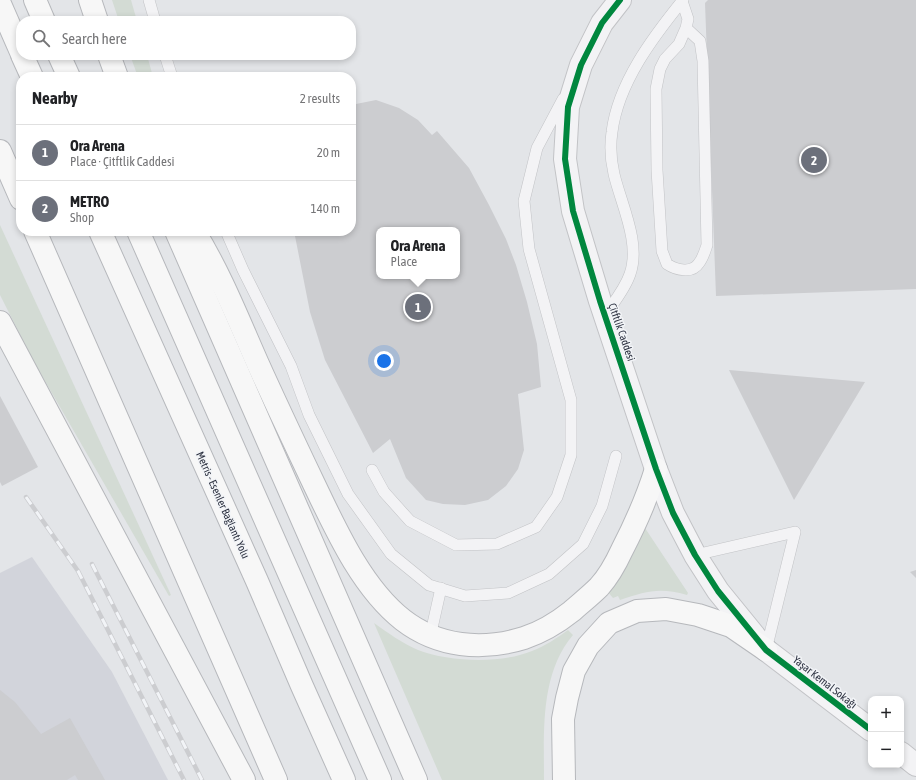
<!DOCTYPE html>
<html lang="en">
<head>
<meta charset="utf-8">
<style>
	body { margin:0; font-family:"Asap Condensed",sans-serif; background:#f2f2f2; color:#202124 }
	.controls { position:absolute; right:12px; bottom:12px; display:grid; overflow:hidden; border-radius:8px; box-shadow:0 2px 6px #0003 }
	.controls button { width:36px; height:36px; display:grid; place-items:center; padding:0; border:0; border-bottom:1px solid #e0e0e0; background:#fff; color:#202124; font:20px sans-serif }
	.you { position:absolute; left:384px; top:361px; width:14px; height:14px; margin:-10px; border:3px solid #fff; border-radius:50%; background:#1a73e8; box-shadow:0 0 0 6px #1a73e833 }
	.badge { display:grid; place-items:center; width:26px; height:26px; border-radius:50%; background:#6c707b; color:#fff; font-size:13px; font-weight:700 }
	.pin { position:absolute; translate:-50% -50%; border:2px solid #fff; box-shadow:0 1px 4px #0006 }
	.popup { position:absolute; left:376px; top:227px; width:84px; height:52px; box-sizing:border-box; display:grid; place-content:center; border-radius:8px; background:#fff; filter:drop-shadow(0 1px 3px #0005); font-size:13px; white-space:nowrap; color:#757577 }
	.popup b { font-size:15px; color:#202124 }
	.popup::after { content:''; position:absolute; left:50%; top:100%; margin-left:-8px; border:8px solid transparent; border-top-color:#fff }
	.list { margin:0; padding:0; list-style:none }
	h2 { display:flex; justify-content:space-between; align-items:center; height:52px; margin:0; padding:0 16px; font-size:17px }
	h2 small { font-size:13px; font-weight:400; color:#757577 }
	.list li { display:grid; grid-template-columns:26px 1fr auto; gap:12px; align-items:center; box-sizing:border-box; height:56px; padding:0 16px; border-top:1px solid #e0e0e0 }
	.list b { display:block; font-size:15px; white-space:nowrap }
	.list p { margin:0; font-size:13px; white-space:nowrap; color:#757577 }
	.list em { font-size:13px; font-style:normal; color:#757577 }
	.icon { flex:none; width:22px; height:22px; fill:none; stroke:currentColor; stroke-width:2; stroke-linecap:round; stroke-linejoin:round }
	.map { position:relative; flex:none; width:916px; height:780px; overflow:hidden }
	.search { position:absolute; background:#fff; box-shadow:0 2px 6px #0003; left:16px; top:16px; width:340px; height:44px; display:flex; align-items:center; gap:10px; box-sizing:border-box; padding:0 14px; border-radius:16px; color:#757577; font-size:15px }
	.panel { position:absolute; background:#fff; box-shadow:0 2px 6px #0003; left:16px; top:72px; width:340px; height:164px; border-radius:16px }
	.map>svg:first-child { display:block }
	.built { fill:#d2d4db }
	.green { fill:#d3dbd4 }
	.building { fill:#cccdd0; fill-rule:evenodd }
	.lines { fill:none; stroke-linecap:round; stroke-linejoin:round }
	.service-casing { stroke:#c2c3c6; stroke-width:12 }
	.minor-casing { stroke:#c2c3c6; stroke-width:24 }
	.trunk-casing { stroke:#b6b8bc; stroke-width:24 }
	.service { stroke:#f3f3f5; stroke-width:11 }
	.minor { stroke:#f3f3f5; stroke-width:22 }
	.trunk { stroke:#f7f7f7; stroke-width:22 }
	.rail-casing { stroke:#cccdd0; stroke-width:4.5 }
	.rail { stroke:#f2f4f7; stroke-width:3; stroke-dasharray:9; stroke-linecap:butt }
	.cycleway-casing { stroke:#f2f4f7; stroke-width:8 }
	.cycleway { stroke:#00873e; stroke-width:6 }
	.labels { text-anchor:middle; stroke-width:3; stroke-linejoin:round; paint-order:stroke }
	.street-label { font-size:11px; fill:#2c3140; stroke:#f2f4f7 }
</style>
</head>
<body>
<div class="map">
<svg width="916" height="780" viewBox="0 0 916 780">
	<rect width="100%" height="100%" fill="#e3e5e8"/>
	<!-- built -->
	<path class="built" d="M32,557L112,672L168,780H0V573Z"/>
	<!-- green -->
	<g class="green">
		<path d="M112,0H131L137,21H119Z"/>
		<path d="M130,55H147L153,77H138Z"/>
		<path d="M0,225L171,595L169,596L34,362L0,295Z"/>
		<path d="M643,525L688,593L687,595C660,587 646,591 620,600L618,596L613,598L607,591Z"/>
		<path d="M374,623C388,633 402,643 418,650C449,662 501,664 532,651C545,646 557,638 568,630L573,635C540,674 544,731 544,780H442Z"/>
	</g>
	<!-- building -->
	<g class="building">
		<path d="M708,0H916V289L716,296L705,3Z"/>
		<path d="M376,100L399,108L418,120L432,135L437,131L469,168L489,205L506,239L516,265L527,302L537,344L541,387L518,394L524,450L518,469L506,486L488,500L465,505L443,504L426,500L406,478L390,439L373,453L325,360L310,312L294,231H351V105ZM379,230H457V276H379Z"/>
		<path d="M729,370L865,382L794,500Z"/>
		<path d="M0,396L38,467L2,486L0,482Z"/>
		<path d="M916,570V578L910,572Z"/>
		<path d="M0,690L15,702L41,734L70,718L105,780H78L75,775L67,780H0Z"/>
	</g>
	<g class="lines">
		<!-- service casing -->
		<g class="service-casing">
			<g id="service">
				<path d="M149,0L155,21"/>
				<path d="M682,1L688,19L686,28L679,44L665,59L660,69L656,89L657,170L662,251L667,264C676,270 692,274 699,263C703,258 705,251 707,245L703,61L700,41L686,28"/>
				<path d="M165,55L172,77"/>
				<path d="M226,231L243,270L291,366L309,415L348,494L391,554L429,585L465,596L508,593L549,574L583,544L602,506L616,456"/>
				<path d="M605,315C614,302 625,289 630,274C641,243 621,204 614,174C611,161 610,145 612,132C618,83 653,37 683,0"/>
				<path d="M372,470L384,492L410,521L456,545L497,544L536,527L557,497L571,455V400L529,249L524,201L537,148L563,99"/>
				<path d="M695,555L795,532L766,650"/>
				<path d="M430,637L441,588"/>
			</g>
		</g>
		<!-- minor casing -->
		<g class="minor-casing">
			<g id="minor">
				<path d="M620,0L602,23L581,65L568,107L565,159L573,211L600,301L656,469L673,513L695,555L718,591L766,650L871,730"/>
				<path d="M901,753L916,765"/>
			</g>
		</g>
		<!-- trunk casing -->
		<g class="trunk-casing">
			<g id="trunk">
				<path d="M35,0L44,21"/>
				<path d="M90,0L97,21"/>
				<path d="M0,4L21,52"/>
				<path d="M22,55L32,77"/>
				<path d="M59,55L69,77"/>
				<path d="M109,55L117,77"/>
				<path d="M0,151L21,199"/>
				<path d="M35,231L276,780"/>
				<path d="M100,231L257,581L302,686L344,780"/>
				<path d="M138,231L380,780"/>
				<path d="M176,231L416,780"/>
				<path d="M194,231C220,273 238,319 258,364C276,404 295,444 314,484C336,530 362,588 403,620C438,647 482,651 524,638C542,632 557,623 572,611C581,603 591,595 599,587C609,576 616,563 622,550C636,523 647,498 656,469"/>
				<path d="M0,322L244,780"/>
				<path d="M564,780L563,719L567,698L574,671L588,646L609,623L637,611L666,609L698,615L731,626L766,650"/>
			</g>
		</g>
		<!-- service -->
		<use href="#service" class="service"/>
		<!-- minor -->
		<use href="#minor" class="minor"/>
		<!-- trunk -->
		<use href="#trunk" class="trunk"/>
		<!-- rail casing -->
		<g class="rail-casing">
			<g id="rail">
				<path d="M26,497L78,571L184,780"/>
				<path d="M92,564L202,780"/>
			</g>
		</g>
		<!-- rail -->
		<use href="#rail" class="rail"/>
		<!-- cycleway casing -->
		<g class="cycleway-casing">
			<path id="cycleway" d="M620,0L602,23L581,65L568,107L565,159L573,211L600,301L656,469L673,513L695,555L718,591L766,650L871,730"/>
		</g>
		<!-- cycleway -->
		<use href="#cycleway" class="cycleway"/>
	</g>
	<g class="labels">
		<!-- street labels -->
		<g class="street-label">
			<text transform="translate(622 332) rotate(71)" y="4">Çitftlik Caddesi</text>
			<text transform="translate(223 505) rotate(66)" y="4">Metris - Esenler Bağlantı Yolu</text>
			<text transform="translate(825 682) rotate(38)" y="4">Yaşar Kemal Sokağı</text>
		</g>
	</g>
</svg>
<div class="controls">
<button>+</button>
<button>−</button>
</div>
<div class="you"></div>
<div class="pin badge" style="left:418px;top:307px">1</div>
<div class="popup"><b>Ora Arena</b>Place</div>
<div class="pin badge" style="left:814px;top:160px">2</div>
<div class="search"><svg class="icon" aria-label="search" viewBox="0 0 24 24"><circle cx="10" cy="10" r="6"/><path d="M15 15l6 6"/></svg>Search here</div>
<section class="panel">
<h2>Nearby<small>2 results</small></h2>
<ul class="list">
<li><span class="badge">1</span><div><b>Ora Arena</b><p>Place · Çitftlik Caddesi</p></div><em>20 m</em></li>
<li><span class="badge">2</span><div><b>METRO</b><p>Shop</p></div><em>140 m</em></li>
</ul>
</section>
</div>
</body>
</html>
